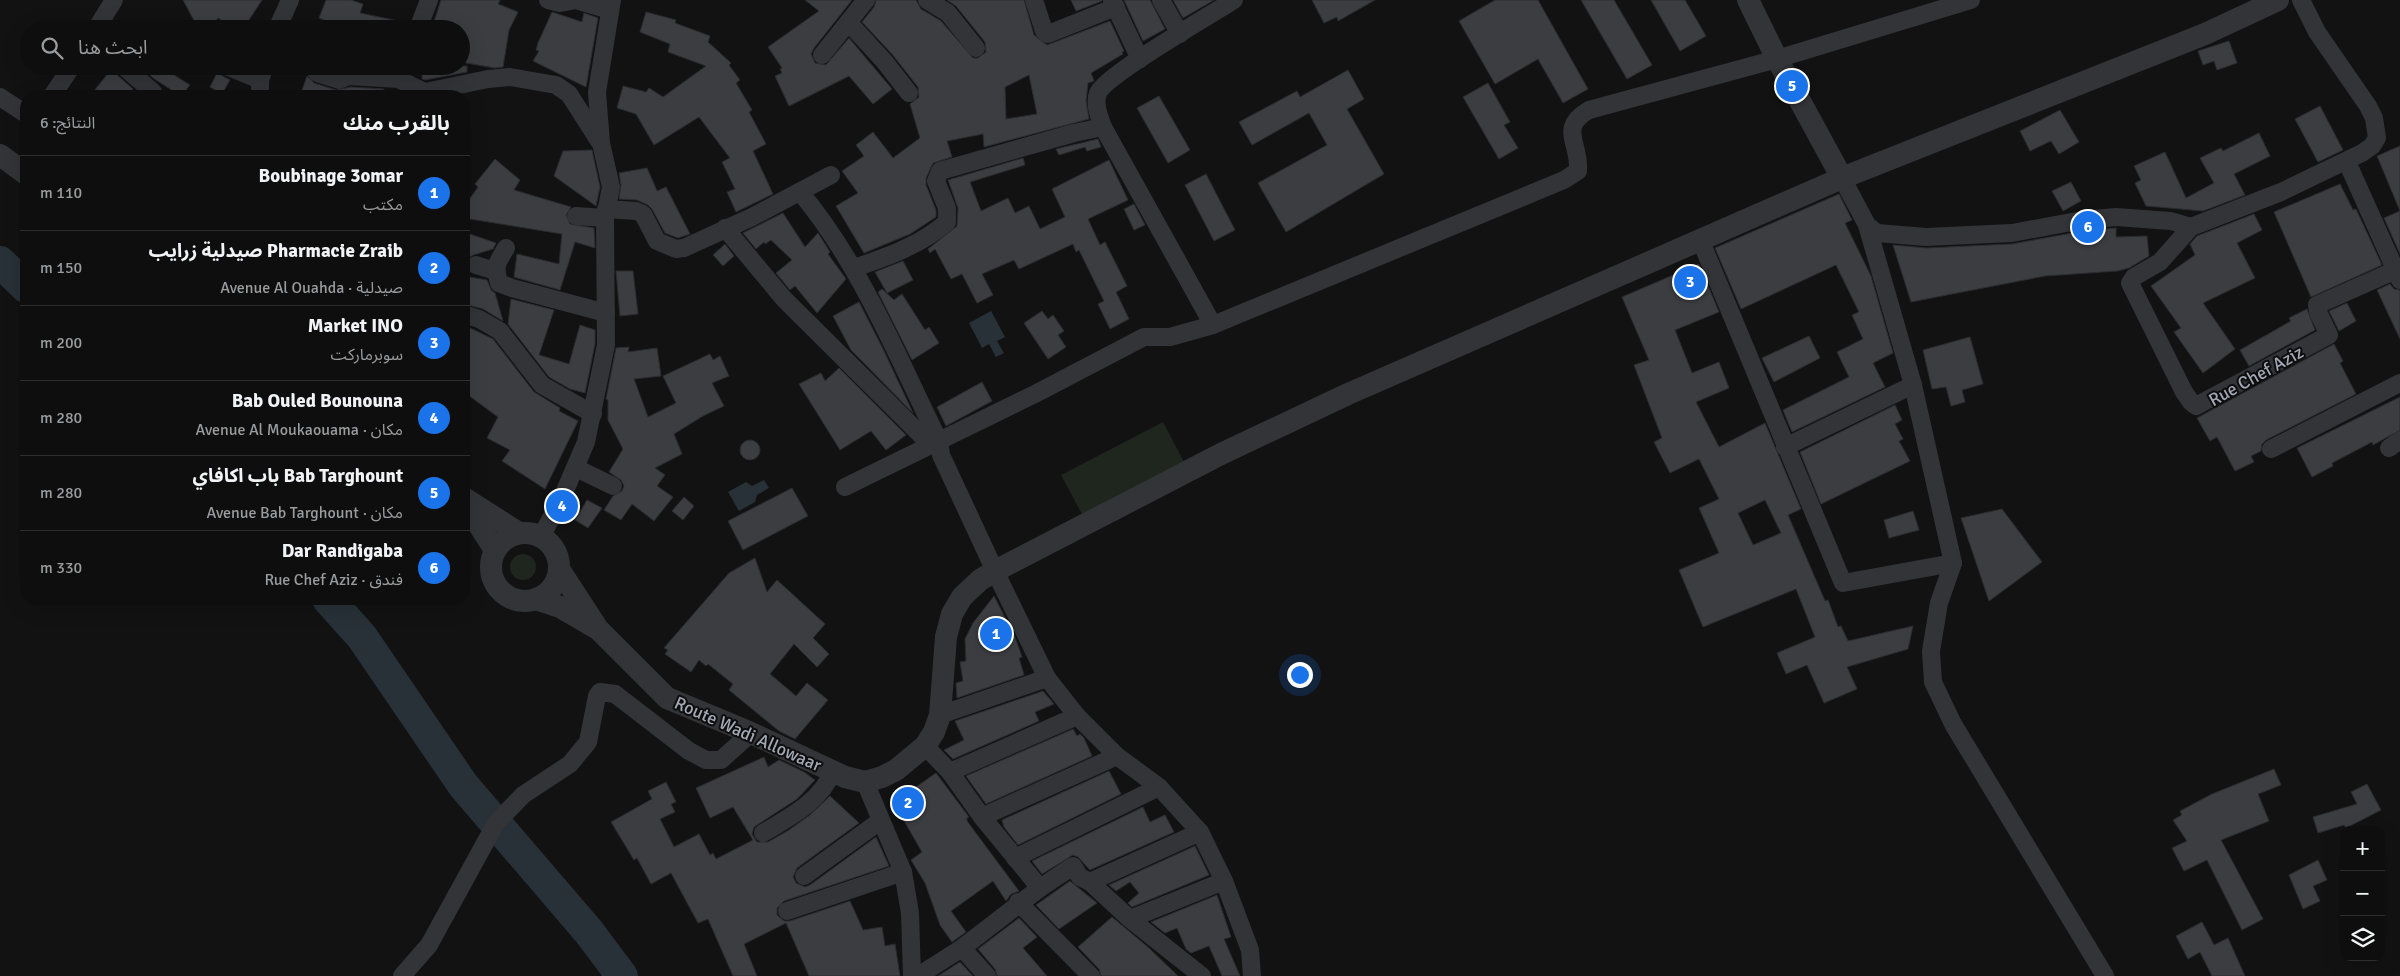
<!DOCTYPE html>
<html lang="ar">
<head>
<meta charset="utf-8">
<style>
	body { margin:0; font-family:Signika,"Noto Sans Arabic",sans-serif; background:#1c1c1c; color:#f1f3f6; direction:rtl }
	.controls { position:absolute; right:15px; bottom:15px; display:grid; overflow:hidden; border-radius:10px; box-shadow:0 5px 20px #0002 }
	.controls button { width:45px; height:45px; display:grid; place-items:center; padding:0; border:0; border-bottom:1px solid #2e2e2e; background:#0e0e0e; color:#f1f3f6; font:25px sans-serif }
	.you { position:absolute; left:1299px; top:674px; width:18px; height:18px; margin:-12px; border:4px solid #fff; border-radius:50%; background:#1a73e8; box-shadow:0 0 0 8px #1a73e833 }
	.badge { display:grid; place-items:center; width:32px; height:32px; border-radius:50%; background:#1a73e8; color:#fff; font-size:16px; font-weight:700 }
	.pin { position:absolute; translate:-50% -50%; border:2px solid #fff; box-shadow:0 1px 5px #0006 }
	.list { margin:0; padding:0; list-style:none }
	h2 { display:flex; justify-content:space-between; align-items:center; height:65px; margin:0; padding:0 20px; font-size:21px }
	h2 small { font-size:16px; font-weight:400; color:#9b9c9e }
	.list li { display:grid; grid-template-columns:32px 1fr auto; gap:15px; align-items:center; box-sizing:border-box; height:75px; padding:0 20px; border-top:1px solid #2e2e2e }
	.list b { display:block; font-size:19px; white-space:nowrap }
	.list p { margin:0; font-size:16px; white-space:nowrap; color:#9b9c9e }
	.list em { font-size:16px; font-style:normal; color:#9b9c9e }
	.icon { flex:none; width:28px; height:28px; fill:none; stroke:currentColor; stroke-width:2; stroke-linecap:round; stroke-linejoin:round }
	.map { position:relative; flex:none; width:2400px; height:976px; overflow:hidden; direction:ltr }
	.search { position:absolute; background:#0e0e0e; box-shadow:0 5px 20px #0002; left:20px; top:20px; width:450px; height:55px; display:flex; align-items:center; gap:12px; box-sizing:border-box; padding:0 18px; border-radius:28px; color:#9b9c9e; font-size:19px }
	.panel { position:absolute; background:#0e0e0e; box-shadow:0 5px 20px #0002; left:20px; top:90px; width:450px; height:515px; border-radius:20px; direction:rtl }
	.map>svg:first-child { display:block }
	.green { fill:#1e261e }
	.water { fill:#273137 }
	.lines { fill:none; stroke-linecap:round; stroke-linejoin:round }
	.river { stroke:#273137; stroke-width:32 }
	.building { fill:#3c3d41; stroke:#2b2c2f; fill-rule:evenodd }
	.tertiary-tunnel { stroke:#2f3033; stroke-width:22; stroke-dasharray:22 11; stroke-linecap:butt }
	.minor { stroke:#323438; stroke-width:18 }
	.tertiary { stroke:#323438; stroke-width:22 }
	.labels { text-anchor:middle; stroke-width:4; stroke-linejoin:round; paint-order:stroke }
	.street-label { font-size:18px; fill:#a2a9b5; stroke:#0d0d0e }
</style>
</head>
<body>
<div class="map">
<svg width="2400" height="976" viewBox="0 0 2400 976">
	<rect width="100%" height="100%" fill="#121213"/>
	<!-- green -->
	<g class="green">
		<path d="M1163,422L1184,462L1082,514L1061,475Z"/>
		<circle cx="523" cy="567" r="13"/>
	</g>
	<!-- water -->
	<g class="water">
		<path d="M991,311L1005,337L997,341L1004,353L996,357L989,344L982,348L969,323Z"/>
		<path d="M764,480L769,488L757,495L755,502L739,511L728,492L746,482L752,486Z"/>
	</g>
	<g class="lines">
		<!-- river -->
		<g class="river">
			<path d="M0,262L26,287"/>
			<path d="M328,599L362,637L463,785L589,932L622,976"/>
		</g>
	</g>
	<!-- building -->
	<g class="building">
		<path d="M183,0H262L243,29H235L218,18L213,25L197,26Z"/>
		<path d="M326,0H351L363,4L360,13L403,22L402,29H348L319,18Z"/>
		<path d="M441,0H500L498,4L518,12L509,30L503,67L495,68L461,62V29L432,28Z"/>
		<path d="M805,0H852L814,48L811,54L815,63L826,65L849,38L892,89L873,104L849,76L789,106L775,76L782,73L780,69L782,68L768,47L819,11Z"/>
		<path d="M876,0H916L921,9L941,21L973,58H978L986,52L985,42L956,6L947,0H1024L1034,35L1047,45L1110,21L1124,51L1122,52L1123,54L1091,73L1094,81L1088,83L1086,101L1089,119L984,147L983,134L947,141L952,157L933,163L926,178V185L936,210V217L910,234L864,253L836,206L858,193L842,171L864,156L856,145L873,132L893,158L920,138L910,104L919,97L918,87L892,54L862,22L874,7ZM1029,75L1037,114L1006,119L1005,87Z"/>
		<path d="M1071,0H1102V1L1076,11Z"/>
		<path d="M1124,0H1150L1165,29L1143,41Z"/>
		<path d="M1173,0H1214L1183,18Z"/>
		<path d="M1312,0H1375L1338,21L1337,17L1324,23Z"/>
		<path d="M1495,0H1538L1588,89L1563,103L1538,59L1495,84L1459,21Z"/>
		<path d="M1581,0H1614L1652,65L1627,79Z"/>
		<path d="M1651,0H1685L1706,36L1680,51Z"/>
		<path d="M552,12L582,22L584,13L598,18L586,87L533,61L539,51L536,50L538,43Z"/>
		<path d="M646,12L676,20L675,23L710,36L708,42L731,63L729,65L740,80L736,83L752,110L749,112L766,144L753,151L773,194L736,212L727,192L735,189L722,162L730,158L699,117L654,145L636,114L617,108L623,86L646,92L649,88L663,97L706,66L668,52L670,44L640,32Z"/>
		<path d="M2229,41L2237,63L2217,70L2214,61L2203,65L2198,51Z"/>
		<path d="M140,66H160L190,85L181,96L153,78Z"/>
		<path d="M422,66H467V72L425,80L422,79Z"/>
		<path d="M113,67L116,74L133,89L126,96H90Z"/>
		<path d="M1348,70L1364,99L1347,109L1384,174L1286,232L1258,183L1327,145L1309,113L1252,145L1239,122L1297,91L1300,97Z"/>
		<path d="M217,73L230,80L222,94L210,87Z"/>
		<path d="M307,76L314,83L336,90L351,87L384,89L382,96H300Z"/>
		<path d="M1488,83L1510,122L1504,125L1518,148L1499,159L1463,97Z"/>
		<path d="M1159,96L1190,150L1168,163L1137,108Z"/>
		<path d="M2320,106L2343,150L2318,162L2295,119Z"/>
		<path d="M2060,110L2079,142L2059,154L2051,141L2030,151L2020,131Z"/>
		<path d="M2259,133L2270,156L2234,174L2245,195L2203,211L2146,206L2135,183L2141,180L2134,166L2165,152L2186,198L2214,183L2200,158L2221,148L2223,151Z"/>
		<path d="M1098,139L1101,147L1087,151L1085,147L1059,155L1056,149Z"/>
		<path d="M2400,146V254L2384,218L2400,211L2377,156Z"/>
		<path d="M592,150L600,187L596,206L554,176L563,151Z"/>
		<path d="M1023,158L1025,165L970,182L981,211L1008,198L1015,213L1029,206L1040,229L1065,217L1052,189L1109,160L1128,200L1088,219L1100,245L1105,242L1127,286L1116,292L1129,319L1110,329L1098,304L1104,301L1079,250L1076,252L1073,244L1019,269L1014,260L982,274L993,295L977,303L962,274L951,279L935,249L930,253L928,249L957,226L958,208L948,180Z"/>
		<path d="M495,159L520,180L514,190L571,207L566,215L570,224L594,228L595,248L575,242L560,290L514,277L517,254L559,264L562,234L464,218V207L478,187L475,184Z"/>
		<path d="M647,168L657,191L666,187L690,234L678,238L665,233L652,209L648,205L637,200L619,199L621,185L619,173Z"/>
		<path d="M1206,174L1235,230L1214,241L1185,185Z"/>
		<path d="M2071,182L2081,201L2063,211L2052,191Z"/>
		<path d="M2340,184L2353,210L2356,209L2382,265L2311,297L2274,212Z"/>
		<path d="M1839,194L1852,220L1845,223L1871,276L1893,353L1873,363L1885,387L1792,432L1783,410L1849,377L1837,352L1863,339L1852,315L1859,312L1836,265L1741,309L1715,248Z"/>
		<path d="M1134,204L1145,225L1134,230L1124,209Z"/>
		<path d="M783,213L805,247L818,233L830,252L828,254L846,279L817,313L795,286L790,290L776,273L792,260L771,240L765,244L764,242L756,249L743,233Z"/>
		<path d="M2254,214L2262,230L2237,243L2255,278L2203,303L2235,349L2203,373L2174,332L2181,328L2151,286L2195,255L2190,244L2197,236Z"/>
		<path d="M2116,228V237L2147,236L2149,256L2129,268L2117,271L2045,276L1911,302L1893,245L1926,248L2012,244L2083,231Z"/>
		<path d="M464,232L496,243L493,249L473,255L464,261Z"/>
		<path d="M725,244L734,256L723,266L713,255Z"/>
		<path d="M903,261L913,280L887,293L875,272Z"/>
		<path d="M1699,264L1719,312L1675,330L1692,373L1719,362L1729,388L1696,402L1719,447L1765,423L1801,509L1788,515L1825,601L1828,600L1838,627L1841,626L1848,641L1913,626L1908,649L1847,667L1857,689L1824,703L1807,665L1786,674L1777,653L1815,637L1796,589L1703,627L1679,570L1719,553L1699,508L1719,499L1699,459L1670,473L1654,442L1662,438L1634,365L1649,360L1622,297ZM1765,500L1781,533L1753,545L1738,513Z"/>
		<path d="M616,271H633L638,314L620,316Z"/>
		<path d="M464,276L487,280L491,290L495,293L503,321L483,309L464,304Z"/>
		<path d="M2390,284L2394,289L2400,290V339L2377,290Z"/>
		<path d="M882,289L894,300L902,294L925,330L929,327L939,343L912,360L878,292Z"/>
		<path d="M511,299L554,310L539,355L569,364L580,325L595,330V344L585,393L570,389L549,377L508,324Z"/>
		<path d="M859,302L883,349L913,413L851,350L833,316Z"/>
		<path d="M2347,303L2356,321L2339,331L2329,311Z"/>
		<path d="M2307,309L2315,330L2249,366L2240,350L2291,321L2289,318Z"/>
		<path d="M1042,311L1048,319L1053,315L1064,331L1058,335L1066,347L1048,359L1024,323Z"/>
		<path d="M464,325L493,339L534,392L560,408L559,411L578,421L545,489L502,461L510,450L487,438L498,417L464,392Z"/>
		<path d="M1809,336L1820,358L1774,382L1762,358Z"/>
		<path d="M1970,337L1983,384L1962,390L1965,402L1951,406L1946,387L1932,389L1923,350Z"/>
		<path d="M2334,344L2343,361L2340,363L2356,394L2266,440L2262,444L2261,451L2251,456L2254,462L2235,471L2217,437L2210,441L2197,418Z"/>
		<path d="M629,347L628,352L657,348L661,376L634,379L648,417L676,403L663,376L710,354L713,360L720,356L729,376L712,383L724,406L703,416L674,434L682,454L655,468L665,475L657,486L673,497L654,521L632,504L621,520L604,510L613,496L622,491L624,486L621,480L609,472L623,449L608,420V400L606,399L616,348Z"/>
		<path d="M839,368L906,435L886,450L871,431L840,450L799,384L821,373L825,381Z"/>
		<path d="M982,382L992,401L946,426L937,407Z"/>
		<path d="M2400,397V430L2373,445L2372,442L2332,463L2333,466L2312,477L2297,448Z"/>
		<path d="M1895,405L1902,420L1895,424L1903,439L1899,441L1910,461L1821,504L1800,452Z"/>
		<circle cx="750" cy="450" r="10"/>
		<path d="M792,488L808,516L743,550L728,521Z"/>
		<path d="M684,497L694,506L683,520L672,511Z"/>
		<path d="M587,500L602,508L588,528L575,520Z"/>
		<path d="M2002,509L2042,562L1989,601L1961,518Z"/>
		<path d="M1913,511L1919,530L1889,538L1884,520Z"/>
		<path d="M755,558L767,592L777,580L825,624L813,638L829,654L817,667L794,644L770,674L796,696L807,683L828,700L795,739L779,731L729,690L733,684L708,664L706,666L699,660L691,672L665,654L668,650L664,648L729,573Z"/>
		<path d="M994,596L1015,637L1022,657L1019,658L1024,675L957,698L956,683L963,681L960,662L966,661L965,639L973,623Z"/>
		<path d="M1043,691L1054,704L1035,712L1039,721L953,759L944,750L964,740L955,721Z"/>
		<path d="M1073,729L1077,736L1080,734L1084,738L1092,756L986,804L966,776Z"/>
		<path d="M764,757L768,767L779,760L804,772L815,780L797,799L754,827L752,834L757,842H768L789,830L810,815L830,796L859,823L797,868L793,877L796,883L805,887L810,885L876,837L889,866L784,901L777,908V915L784,921H790L850,901L863,930L882,927L885,946L895,944L900,976H809L786,923L744,944L757,976H733L708,919L698,923L671,873L651,884L637,858L634,860L611,822L652,799L648,791L666,782L676,802L671,804L675,812L660,819L674,847L699,834L710,855L713,853L716,859L753,840L733,807L710,818L696,788Z"/>
		<path d="M2274,769L2281,785L2258,794L2269,821L2221,840L2263,919L2242,930L2207,860L2184,871L2172,848L2187,841L2173,820L2182,815L2180,811L2212,794Z"/>
		<path d="M1109,771L1121,794L1018,845L1004,827L1002,820Z"/>
		<path d="M936,773L969,817L967,818V821L1019,891L1011,894L1006,901L993,881L951,911L966,932L952,942L940,925L925,883L911,860L922,852L903,819L905,818L896,801Z"/>
		<path d="M2367,784L2381,810L2346,828L2344,825L2318,833L2313,817L2357,804L2351,792Z"/>
		<path d="M1143,807L1150,822L1165,815L1174,832L1090,870L1078,857L1073,855L1042,874L1032,861Z"/>
		<path d="M1195,846L1209,875L1132,907L1128,903L1139,893L1130,882L1116,891L1109,885Z"/>
		<path d="M2318,860L2327,880L2313,886L2320,901L2303,909L2289,875Z"/>
		<path d="M1070,881L1097,903L1059,929L1036,905Z"/>
		<path d="M1217,895L1231,937L1224,939L1240,976H1222L1209,946L1191,953L1186,949L1177,928L1165,933L1151,922Z"/>
		<path d="M1112,917L1149,948L1178,976H1101L1099,969L1078,947Z"/>
		<path d="M1019,918L1037,937L1023,948L1047,976H997L995,969L978,949Z"/>
		<path d="M2202,922L2214,945L2228,938L2245,976H2212L2200,952L2188,959L2176,936Z"/>
		<path d="M960,962L973,976H938Z"/>
	</g>
	<g class="lines">
		<!-- tertiary-tunnel -->
		<path class="tertiary-tunnel" d="M1777,59L1794,90"/>
		<!-- minor -->
		<g class="minor">
			<path d="M548,0L560,3L576,0L610,10"/>
			<path d="M927,0L948,13L976,48"/>
			<path d="M1034,0L1044,31L1048,34L1116,7"/>
			<path d="M1112,0L1140,59"/>
			<path d="M1161,0L1180,34"/>
			<path d="M849,23L884,61L909,93"/>
			<path d="M96,29L114,0"/>
			<path d="M277,29L290,0"/>
			<path d="M418,29L429,0"/>
			<path d="M822,55L866,0"/>
			<path d="M123,66L153,92L150,96"/>
			<path d="M226,66L260,80"/>
			<path d="M313,66L317,73L339,80L349,76L398,79L425,92L488,79L510,77L556,85L569,94L599,141"/>
			<path d="M52,96L72,66"/>
			<path d="M260,96V80L265,66"/>
			<path d="M0,97L26,114"/>
			<path d="M2347,162L2400,280"/>
			<path d="M1842,178L1867,225L1877,233L1926,237L2012,233L2082,220L2116,217L2171,221L2191,227L2281,192L2362,153L2372,146L2377,138L2374,118L2368,106L2317,32L2301,0"/>
			<path d="M800,192C861,265 897,356 939,441L941,455L995,571L1047,678L1077,716L1117,756L1159,787L1200,832L1224,881L1250,950L1252,976"/>
			<path d="M606,209L636,211L643,214L657,241L676,249L684,248L752,217L831,175"/>
			<path d="M576,216L605,218"/>
			<path d="M1867,225L1913,385L1953,563L1939,603L1931,651L1933,682L1953,724L2105,976"/>
			<path d="M2191,227L2160,262L2134,277L2130,283L2184,392L2191,402L2196,406L2329,335L2318,312L2317,305L2396,270"/>
			<path d="M725,228L784,299L921,435L939,441"/>
			<path d="M1700,239L1843,583L1953,563"/>
			<path d="M506,248C497,263 494,265 499,283L512,288L606,313"/>
			<path d="M476,265L495,271"/>
			<path d="M854,268C887,257 921,245 947,222V208L936,181L940,171L1074,133L1103,127"/>
			<path d="M464,314L479,319L500,331L542,385L593,414"/>
			<path d="M1213,325L1103,127C1099,116 1094,104 1098,93C1107,74 1211,15 1234,0"/>
			<path d="M1785,447L1913,385"/>
			<path d="M2389,448L2400,440"/>
			<path d="M2271,449L2400,383"/>
			<path d="M576,468L613,486"/>
			<path d="M845,487L1035,394L1144,337H1170L1213,325L1564,180L1578,171C1580,142 1558,128 1589,110L1777,59L1971,0"/>
			<path d="M561,500L586,442L606,345L605,218L611,187L601,143L597,92L612,0"/>
			<path d="M541,537L557,507"/>
			<path d="M940,715L1047,678"/>
			<path d="M925,746L950,772L982,817L1040,888L962,948"/>
			<path d="M950,772L1077,716"/>
			<path d="M865,782L903,872L910,913L912,976"/>
			<path d="M982,817L1117,756"/>
			<path d="M763,833C790,817 821,801 833,771"/>
			<path d="M1015,858L1159,787"/>
			<path d="M804,876L880,821"/>
			<path d="M1090,882L1200,832"/>
			<path d="M1040,888L1073,866L1080,877L1090,882L1130,919L1202,976"/>
			<path d="M1018,902L1091,976"/>
			<path d="M787,911L903,872"/>
			<path d="M1130,919L1224,881"/>
			<path d="M402,976L429,945L496,823L523,795L570,764L588,742L597,696L600,692L615,694L689,751L706,760H721L751,733"/>
			<path d="M918,976L962,948L987,976"/>
		</g>
		<!-- tertiary -->
		<g class="tertiary">
			<path d="M1748,0L1777,59"/>
			<path d="M1794,90L1842,178"/>
			<path d="M0,155L26,174"/>
			<path d="M464,498L519,533"/>
			<path d="M464,502L495,550"/>
			<circle cx="525" cy="567" r="34"/>
			<path d="M559,569L598,629L667,698L751,733L845,777L865,782L882,777L896,770L925,746L934,732L940,715L946,637L952,614L962,597L980,580L995,571L1221,454L1348,394L1842,178L2205,34L2278,0"/>
			<path d="M536,599L560,607L596,628"/>
		</g>
	</g>
	<g class="labels">
		<!-- street labels -->
		<g class="street-label">
			<text transform="translate(2256 376) rotate(-29)" y="6">Rue Chef Aziz</text>
			<text transform="translate(748 734) rotate(24)" y="6">Route Wadi Allowaar</text>
		</g>
	</g>
</svg>
<div class="controls">
<button>+</button>
<button>−</button>
<button><svg class="icon" aria-label="layers" viewBox="0 0 24 24"><path d="M12 4l9 5-9 5-9-5zM3 14l9 5 9-5"/></svg></button>
</div>
<div class="you"></div>
<div class="pin badge" style="left:996px;top:634px">1</div>
<div class="pin badge" style="left:908px;top:803px">2</div>
<div class="pin badge" style="left:1690px;top:282px">3</div>
<div class="pin badge" style="left:562px;top:506px">4</div>
<div class="pin badge" style="left:1792px;top:86px">5</div>
<div class="pin badge" style="left:2088px;top:227px">6</div>
<div class="search"><svg class="icon" aria-label="search" viewBox="0 0 24 24"><circle cx="10" cy="10" r="6"/><path d="M15 15l6 6"/></svg>ابحث هنا</div>
<section class="panel">
<h2>بالقرب منك<small>النتائج: 6</small></h2>
<ul class="list">
<li><span class="badge">1</span><div><b>Boubinage 3omar</b><p>مكتب</p></div><em>110 m</em></li>
<li><span class="badge">2</span><div><b>Pharmacie Zraib صيدلية زرايب</b><p>صيدلية · Avenue Al Ouahda</p></div><em>150 m</em></li>
<li><span class="badge">3</span><div><b>Market INO</b><p>سوبرماركت</p></div><em>200 m</em></li>
<li><span class="badge">4</span><div><b>Bab Ouled Bounouna</b><p>مكان · Avenue Al Moukaouama</p></div><em>280 m</em></li>
<li><span class="badge">5</span><div><b>Bab Targhount باب اكافاي</b><p>مكان · Avenue Bab Targhount</p></div><em>280 m</em></li>
<li><span class="badge">6</span><div><b>Dar Randigaba</b><p>فندق · Rue Chef Aziz</p></div><em>330 m</em></li>
</ul>
</section>
</div>
</body>
</html>
